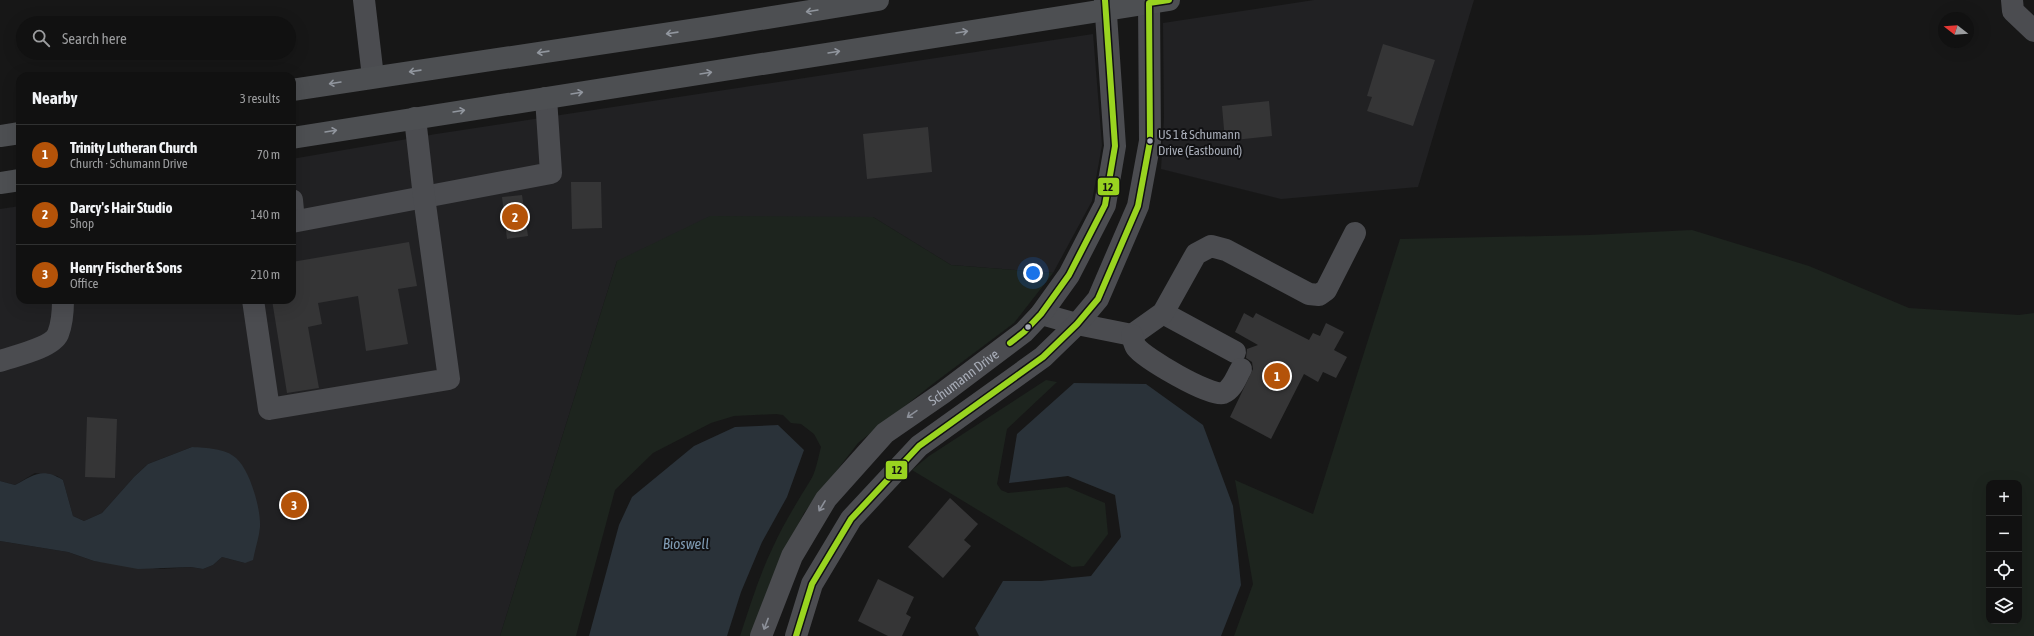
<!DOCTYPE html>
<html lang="en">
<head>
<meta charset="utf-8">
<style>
	body { margin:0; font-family:"Asap Condensed",sans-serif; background:#1e1f1f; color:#f1f3f6 }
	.controls { position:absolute; right:12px; bottom:12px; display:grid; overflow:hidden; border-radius:8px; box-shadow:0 4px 16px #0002 }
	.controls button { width:36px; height:36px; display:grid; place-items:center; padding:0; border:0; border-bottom:1px solid #303131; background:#111; color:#f1f3f6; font:20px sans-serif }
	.compass { position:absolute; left:1938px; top:12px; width:36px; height:36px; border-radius:50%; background:#111; box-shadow:0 4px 16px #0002; rotate:287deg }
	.you { position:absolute; left:1033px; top:273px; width:14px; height:14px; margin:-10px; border:3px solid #fff; border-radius:50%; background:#1a73e8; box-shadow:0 0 0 6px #1a73e833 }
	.badge { display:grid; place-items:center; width:26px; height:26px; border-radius:50%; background:#b45309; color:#fff; font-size:13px; font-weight:700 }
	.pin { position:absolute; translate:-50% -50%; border:2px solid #fff; box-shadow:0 1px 4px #0006 }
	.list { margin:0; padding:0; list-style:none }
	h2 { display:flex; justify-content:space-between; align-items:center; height:52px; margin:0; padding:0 16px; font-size:17px }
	h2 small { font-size:13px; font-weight:400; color:#9c9d9f }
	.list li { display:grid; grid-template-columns:26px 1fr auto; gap:12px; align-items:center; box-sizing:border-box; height:60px; padding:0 16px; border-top:1px solid #303131 }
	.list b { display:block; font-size:15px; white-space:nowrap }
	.list p { margin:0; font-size:13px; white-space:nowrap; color:#9c9d9f }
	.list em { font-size:13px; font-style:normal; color:#9c9d9f }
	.icon { flex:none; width:22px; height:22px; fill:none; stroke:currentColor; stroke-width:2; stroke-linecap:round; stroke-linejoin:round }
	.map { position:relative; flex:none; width:2034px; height:636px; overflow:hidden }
	.search { position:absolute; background:#111; box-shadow:0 4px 16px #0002; left:16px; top:16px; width:280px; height:44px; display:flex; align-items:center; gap:10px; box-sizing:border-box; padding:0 14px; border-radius:22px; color:#9c9d9f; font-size:15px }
	.panel { position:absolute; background:#111; box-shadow:0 4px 16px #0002; left:16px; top:72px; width:280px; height:232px; border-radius:12px }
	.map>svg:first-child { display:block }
	.built { fill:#212123 }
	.green { fill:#1d241e; fill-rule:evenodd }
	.water { fill:#2a3239 }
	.building { fill:#353536 }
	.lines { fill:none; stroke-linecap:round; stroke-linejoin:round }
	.minor { stroke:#4b4c50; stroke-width:22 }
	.major { stroke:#4d4f52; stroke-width:22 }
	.bus-1-casing { stroke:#111113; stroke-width:9 }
	.bus-1 { stroke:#99d420; stroke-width:6 }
	.oneway { stroke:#91969e }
	.oneway2 { stroke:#8c9099 }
	.bus-dot { fill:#a8adb8; stroke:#111113; stroke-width:1.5 }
	.labels { text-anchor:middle; stroke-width:4; stroke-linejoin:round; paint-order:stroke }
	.bus-label { font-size:13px; fill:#a8adb8; stroke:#111113; text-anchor:start }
	.street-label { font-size:14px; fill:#a8adb8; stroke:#111113 }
	.water-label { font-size:15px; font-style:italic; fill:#7f9bb3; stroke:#111113 }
	.line-badge { stroke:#111113; stroke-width:1.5 }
	.pale-badge-label { font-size:11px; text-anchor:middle; font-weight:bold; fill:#111 }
</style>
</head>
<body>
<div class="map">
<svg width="2034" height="636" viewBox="0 0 2034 636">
	<rect width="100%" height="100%" fill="#171717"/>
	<!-- built -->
	<g class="built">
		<path d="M1314,0H1474L1418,187L1281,199L1161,169L1164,118L1163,23Z"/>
		<path d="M1093,34L1102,145L1092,201L1053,273L951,265L873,217L617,261L500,636H0V541L68,552L94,561L161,569L191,567L203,569L213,565L222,557L245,563L192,447L148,464L134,477L102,513L84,521L73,516L63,480L57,476L35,473L15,485L0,481V209L20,206V300H292V159L436,134Z"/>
	</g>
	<!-- green -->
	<g class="green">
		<path d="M710,216L873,217L951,265L1053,273L1014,323L934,383L858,443L804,513L770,583L752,636H740C750,606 759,576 773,547C783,525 797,502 810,481C816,472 818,458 821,447L814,434L801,424L791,423L783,415L776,414L734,416L711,423L653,453L615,490L576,636H500L617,261Z"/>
		<path d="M1692,230L1809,266L1909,308L2019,315L2034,313V636H1234L1253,584L1235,480L1313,514L1400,239L1589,235ZM1989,483H2019V621H1989Z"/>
		<path d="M1046,380L1057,382L1007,429L997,484L1001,490L1008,493L1067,487L1105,503L1108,534L1084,566L1072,567L912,470L929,456Z"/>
	</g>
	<!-- water -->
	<g class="water">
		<path d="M1074,383L1146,384L1203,425L1233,506L1241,585L1221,636H979L975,628L1003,581H1041L1091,576L1121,537L1115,495L1068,476L1009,483L1017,434Z"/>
		<path d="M778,425L804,450L787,497L762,542L741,592L727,636H589L619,525L632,497L694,446L735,427Z"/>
		<path d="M192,447C206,448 225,448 236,458C250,470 261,509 260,527C259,538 255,549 253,560L245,563L222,557L213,565L203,569L191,567L138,569L94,561L68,552L0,541V481L15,485C34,475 42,467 63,480L73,516L84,521L102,513L134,477L148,464Z"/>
	</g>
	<!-- building -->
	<g class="building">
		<path d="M1383,44L1435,60L1413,126L1367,111L1372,97L1367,96Z"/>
		<path d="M1269,101L1272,136L1225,141L1222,106Z"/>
		<path d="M928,127L932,172L867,179L863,134Z"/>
		<path d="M571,182H601L602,228L572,229Z"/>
		<path d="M522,195L528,236L507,239L502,197Z"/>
		<path d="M409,242L417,286L398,289L408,344L366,351L358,296L318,303L322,324L308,327L319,388L287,393L272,300H292V262Z"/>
		<path d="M1244,313L1253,318L1256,313L1309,340L1313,333L1320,336L1326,323L1344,332L1334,350L1347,357L1336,378L1323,372L1318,382L1304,374L1271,439L1230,417L1253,369L1252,362L1246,358L1247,349L1258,345L1235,332Z"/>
		<path d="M87,417L117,419L115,478L85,477Z"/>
		<path d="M950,498L978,524L964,540L971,546L943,578L908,547Z"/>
		<path d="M878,579L914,597L906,614L911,617L902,636H888L858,621Z"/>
	</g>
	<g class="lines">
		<!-- minor -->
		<g class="minor">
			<path d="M364,0L373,77"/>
			<path d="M2012,0L2013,11L2034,31"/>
			<path d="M292,200L294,221"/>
			<path d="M292,222L551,173L546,98"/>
			<path d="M253,300L269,409L449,379L424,197L415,118"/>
			<path d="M1163,313L1235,352"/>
			<path d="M1041,314L1077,324L1132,335L1163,313L1196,254L1211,246L1226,250L1309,294L1319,295L1326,290L1355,233"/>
			<path d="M1132,335C1133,338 1134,344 1136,347C1144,358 1210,397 1223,393C1233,389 1236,377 1241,369"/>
			<path d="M0,361C14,356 52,348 58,334C62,324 63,310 63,300"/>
			<path id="s1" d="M761,636L792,556L826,499L885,433L943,393L1024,332L1041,314L1069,275L1105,205L1115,146L1105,0"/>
			<path d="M796,636L812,584L851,519L919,446L1043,357L1077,324L1098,299L1138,206L1150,141L1149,0"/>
		</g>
		<!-- major -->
		<g class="major">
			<path d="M292,90L711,27L878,0"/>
			<path d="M0,136L20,133"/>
			<path d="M292,138L1169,0"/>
			<path d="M0,183L20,180"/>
		</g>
		<!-- bus-1 casing -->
		<g class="bus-1-casing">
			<g id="bus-1">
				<path d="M1010,343L1024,332L1041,314L1069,275L1105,205L1115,146L1105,0"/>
				<path d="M796,636L812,584L851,519L919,446L1043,357L1077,324L1098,299L1138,206L1150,141L1149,3L1169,0"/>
			</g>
		</g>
		<!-- bus-1 -->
		<use href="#bus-1" class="bus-1"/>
	</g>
	<!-- one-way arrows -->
	<defs><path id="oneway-shaft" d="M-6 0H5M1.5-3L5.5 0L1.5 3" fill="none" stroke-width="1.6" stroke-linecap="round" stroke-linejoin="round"/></defs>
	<g class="oneway">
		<use href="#oneway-shaft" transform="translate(812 11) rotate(171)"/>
		<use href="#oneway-shaft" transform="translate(962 32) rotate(-9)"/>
		<use href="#oneway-shaft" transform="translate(672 33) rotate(172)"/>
		<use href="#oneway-shaft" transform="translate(543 52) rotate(172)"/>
		<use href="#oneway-shaft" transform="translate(834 52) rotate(-9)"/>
		<use href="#oneway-shaft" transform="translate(415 71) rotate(172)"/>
		<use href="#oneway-shaft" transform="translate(706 73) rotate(-9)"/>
		<use href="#oneway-shaft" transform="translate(335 83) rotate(171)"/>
		<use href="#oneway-shaft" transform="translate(577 93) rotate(-9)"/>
		<use href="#oneway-shaft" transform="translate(459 111) rotate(-9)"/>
		<use href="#oneway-shaft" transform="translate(331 131) rotate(-9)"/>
	</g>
	<g class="oneway2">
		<use href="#oneway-shaft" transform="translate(912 414) rotate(145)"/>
		<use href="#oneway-shaft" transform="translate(822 506) rotate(121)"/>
		<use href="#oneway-shaft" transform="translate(766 624) rotate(111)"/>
	</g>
	<!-- markers -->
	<g class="bus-dot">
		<circle cx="1150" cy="141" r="3.5"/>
		<circle cx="1028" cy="327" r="3.5"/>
	</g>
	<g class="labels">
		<!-- bus labels -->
		<g class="bus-label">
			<text x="1158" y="139">US 1 &amp; Schumann<tspan x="1158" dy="16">Drive (Eastbound)</tspan></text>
		</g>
		<!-- street labels -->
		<g class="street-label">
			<text dy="5" stroke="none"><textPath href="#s1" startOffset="337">Schumann Drive</textPath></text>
		</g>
		<!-- water labels -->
		<g class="water-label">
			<text x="686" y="549">Bioswell</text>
		</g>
	</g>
	<g class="line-badge">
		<rect x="1097" y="177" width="23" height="19" rx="4" fill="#99d420"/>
		<rect x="885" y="460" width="23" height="20" rx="4" fill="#99d420"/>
	</g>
	<g class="pale-badge-label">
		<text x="1108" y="191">12</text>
		<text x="897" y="474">12</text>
	</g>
</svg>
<div class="controls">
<button>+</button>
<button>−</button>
<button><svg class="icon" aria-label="locate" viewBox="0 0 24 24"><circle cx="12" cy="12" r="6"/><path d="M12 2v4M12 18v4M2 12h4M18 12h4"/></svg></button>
<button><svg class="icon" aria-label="layers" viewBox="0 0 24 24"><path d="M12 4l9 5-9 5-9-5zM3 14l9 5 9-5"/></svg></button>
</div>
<svg class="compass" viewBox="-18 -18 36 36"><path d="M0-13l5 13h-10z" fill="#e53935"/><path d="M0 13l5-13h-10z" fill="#9c9d9f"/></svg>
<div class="you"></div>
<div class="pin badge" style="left:1277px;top:376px">1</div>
<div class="pin badge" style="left:515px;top:217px">2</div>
<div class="pin badge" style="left:294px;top:505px">3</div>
<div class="search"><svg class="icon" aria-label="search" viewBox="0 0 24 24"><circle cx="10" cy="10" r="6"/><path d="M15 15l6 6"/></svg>Search here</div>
<section class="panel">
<h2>Nearby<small>3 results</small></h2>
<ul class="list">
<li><span class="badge">1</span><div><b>Trinity Lutheran Church</b><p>Church · Schumann Drive</p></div><em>70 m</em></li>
<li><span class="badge">2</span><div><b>Darcy's Hair Studio</b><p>Shop</p></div><em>140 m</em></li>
<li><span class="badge">3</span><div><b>Henry Fischer &amp; Sons</b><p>Office</p></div><em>210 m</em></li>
</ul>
</section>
</div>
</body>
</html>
